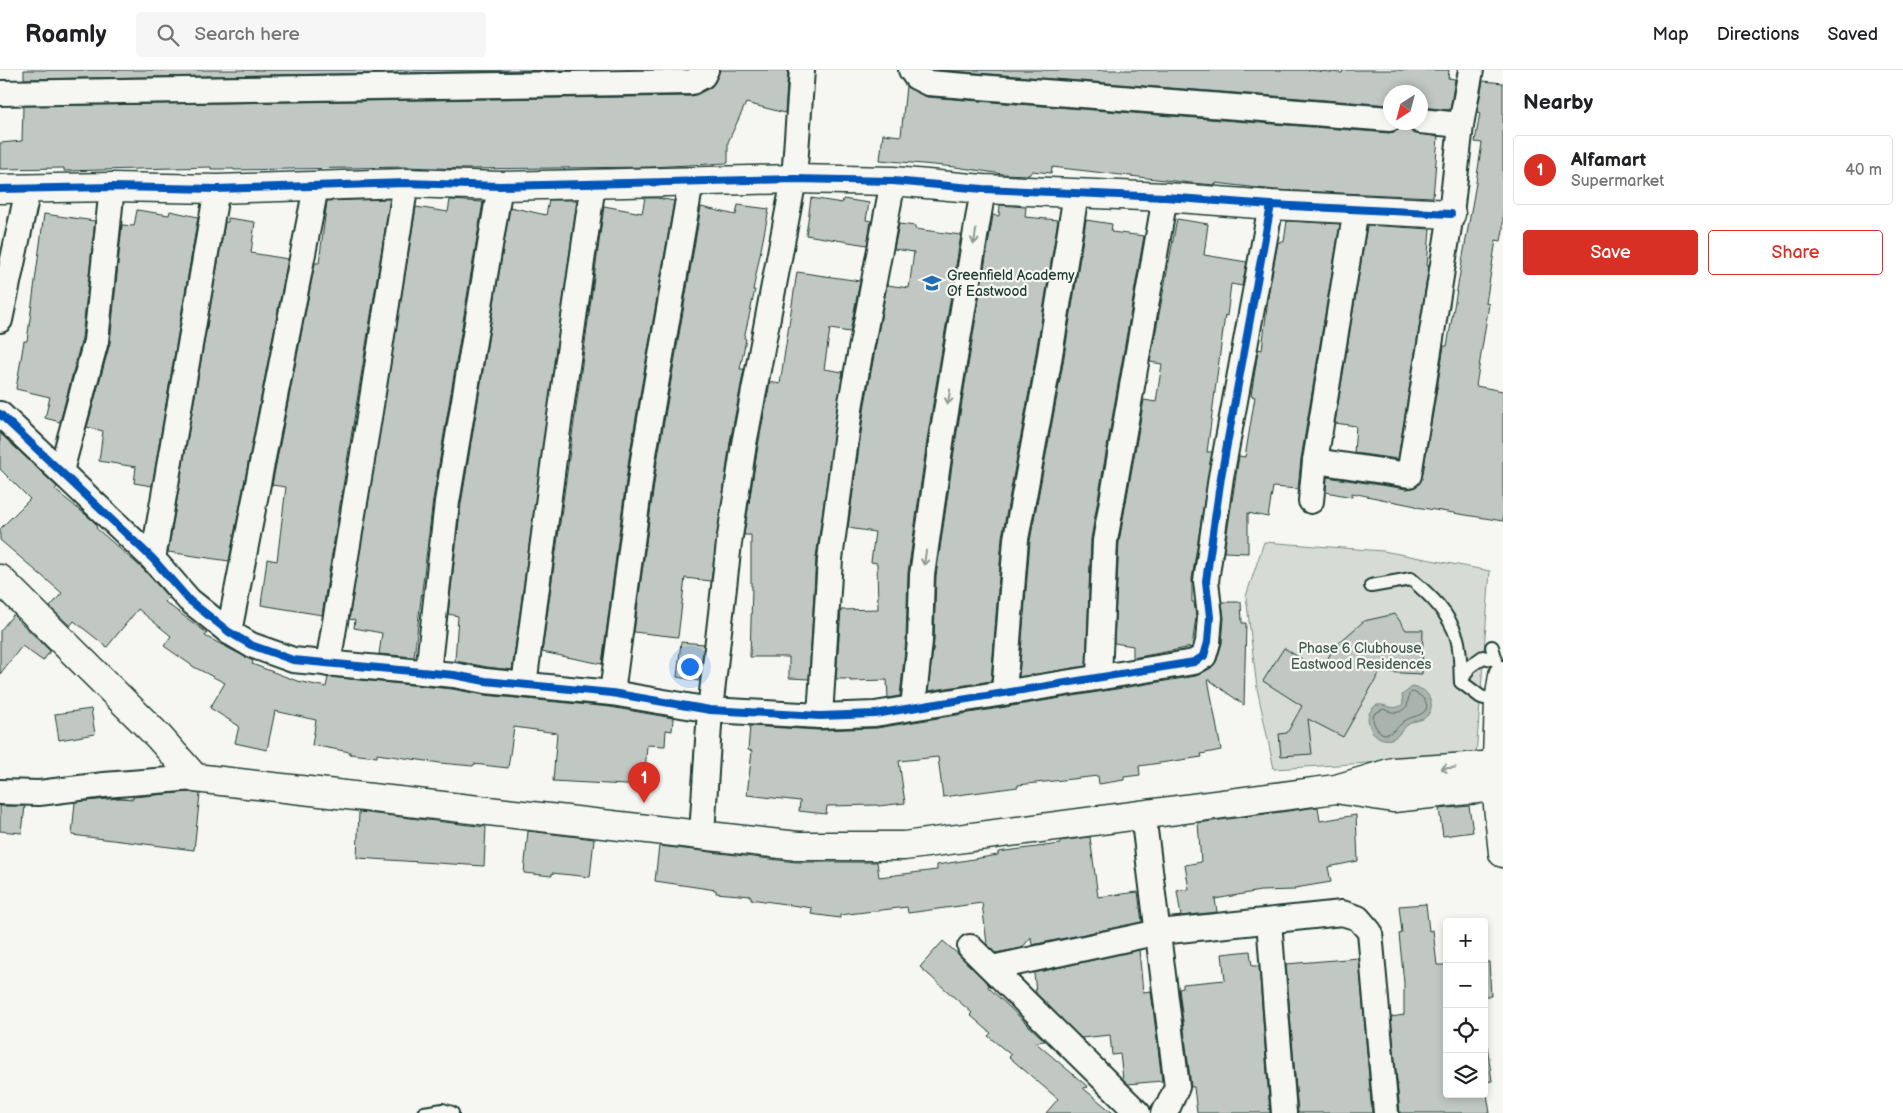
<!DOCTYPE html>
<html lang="en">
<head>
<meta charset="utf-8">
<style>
	body { margin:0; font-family:"Balsamiq Sans",sans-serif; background:#f6f6f6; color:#202124 }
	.controls { position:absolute; right:15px; bottom:15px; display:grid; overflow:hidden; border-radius:5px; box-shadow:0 2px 8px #0003 }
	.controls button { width:45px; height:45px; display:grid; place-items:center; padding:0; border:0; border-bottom:1px solid #e0e0e0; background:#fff; color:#202124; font:25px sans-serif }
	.compass { position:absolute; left:1383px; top:15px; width:45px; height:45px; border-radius:50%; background:#fff; box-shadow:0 2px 8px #0003; rotate:216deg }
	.you { position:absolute; left:689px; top:596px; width:18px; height:18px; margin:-12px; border:4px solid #fff; border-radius:50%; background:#1a73e8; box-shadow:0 0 0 8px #1a73e833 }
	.badge { display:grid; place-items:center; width:32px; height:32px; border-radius:50%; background:#d93025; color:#fff; font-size:16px; font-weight:700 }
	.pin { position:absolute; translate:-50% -41px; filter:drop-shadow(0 1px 2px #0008) }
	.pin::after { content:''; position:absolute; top:26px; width:18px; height:15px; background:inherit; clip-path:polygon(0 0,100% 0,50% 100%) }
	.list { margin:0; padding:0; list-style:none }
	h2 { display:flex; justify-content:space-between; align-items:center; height:65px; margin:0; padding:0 20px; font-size:21px }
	h2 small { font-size:16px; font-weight:400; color:#757577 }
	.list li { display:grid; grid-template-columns:32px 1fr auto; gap:15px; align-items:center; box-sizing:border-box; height:70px; margin:0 10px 10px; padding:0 10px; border:1px solid #e0e0e0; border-radius:5px }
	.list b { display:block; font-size:19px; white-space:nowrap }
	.list p { margin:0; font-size:16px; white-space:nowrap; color:#757577 }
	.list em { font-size:16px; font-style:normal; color:#757577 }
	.actions { display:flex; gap:10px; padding:15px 20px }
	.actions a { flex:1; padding:11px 0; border:1px solid #d93025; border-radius:5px; text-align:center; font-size:18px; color:#d93025 }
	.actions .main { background:#d93025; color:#fff }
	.icon { flex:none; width:28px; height:28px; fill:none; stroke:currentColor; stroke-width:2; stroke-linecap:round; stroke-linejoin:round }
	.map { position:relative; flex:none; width:1503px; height:1043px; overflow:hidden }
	header { display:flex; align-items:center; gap:30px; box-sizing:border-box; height:70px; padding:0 25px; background:#fff; border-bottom:1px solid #e0e0e0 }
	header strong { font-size:24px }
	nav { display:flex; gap:28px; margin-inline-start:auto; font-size:18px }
	.search { width:350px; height:45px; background:#f6f6f6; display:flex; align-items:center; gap:12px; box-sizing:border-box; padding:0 18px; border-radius:5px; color:#757577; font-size:19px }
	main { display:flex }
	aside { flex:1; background:#fff }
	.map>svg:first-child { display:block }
	.green { fill:#d6dbd6; stroke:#7a8c85 }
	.water { fill:#aab3ae; stroke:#72847d }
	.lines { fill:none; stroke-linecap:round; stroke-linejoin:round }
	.shore { stroke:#576c65; stroke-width:1 }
	.building { fill:#c1c8c3; stroke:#1f3d34 }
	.lane-casing { stroke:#1f3d34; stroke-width:16 }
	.street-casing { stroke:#1f3d34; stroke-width:28 }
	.secondary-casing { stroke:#1f3d34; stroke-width:31 }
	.lane { stroke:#f6f6f2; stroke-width:12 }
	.street { stroke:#f6f6f2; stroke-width:24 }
	.secondary { stroke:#f6f6f2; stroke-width:28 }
	.cycleway-casing { stroke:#f6f6f2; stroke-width:11 }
	.cycleway { stroke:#0057b8; stroke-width:8 }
	.oneway { stroke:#8a9a93 }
	.labels { text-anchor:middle; stroke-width:4.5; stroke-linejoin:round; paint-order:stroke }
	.poi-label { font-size:14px; fill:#1f3d34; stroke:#f6f6f2; text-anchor:start }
	.park-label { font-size:14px; fill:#445d54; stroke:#f6f6f2 }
</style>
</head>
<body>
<header>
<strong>Roamly</strong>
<div class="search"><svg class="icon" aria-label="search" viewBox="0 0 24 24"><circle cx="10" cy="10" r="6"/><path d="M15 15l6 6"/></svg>Search here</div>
<nav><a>Map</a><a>Directions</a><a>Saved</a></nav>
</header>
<main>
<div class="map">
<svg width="1503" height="1043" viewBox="0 0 1503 1043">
	<rect width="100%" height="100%" fill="#f6f6f2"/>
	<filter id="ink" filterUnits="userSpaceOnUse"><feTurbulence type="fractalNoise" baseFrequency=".02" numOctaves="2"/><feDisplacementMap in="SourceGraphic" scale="10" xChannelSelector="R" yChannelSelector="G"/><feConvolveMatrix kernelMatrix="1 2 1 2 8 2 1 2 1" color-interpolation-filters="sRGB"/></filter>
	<g filter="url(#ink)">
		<!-- green -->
		<path class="green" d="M1264,472L1383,481L1490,501L1476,686L1274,699L1257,618L1246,526Z"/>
		<!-- water -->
		<path class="water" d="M1412,617C1415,618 1420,618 1423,620C1433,627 1435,642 1423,649C1418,651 1413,651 1409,654C1404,657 1402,661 1398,665C1388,674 1374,668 1370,657C1368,652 1367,647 1370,642C1379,625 1390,645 1403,634L1402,625Z"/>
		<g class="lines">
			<!-- shore -->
			<path class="shore" d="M1412,622C1422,624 1434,637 1421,644C1416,647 1410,647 1406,650C1397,656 1388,672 1377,659C1374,654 1372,650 1374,644L1383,639C1393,643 1399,645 1407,636L1409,625Z"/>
		</g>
		<!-- building -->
		<g class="building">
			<path d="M24,0H582L24,9Z"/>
			<path d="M720,0H788L785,43L746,33L728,72V93L650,97L466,99L406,97L234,100V99H211V97L64,101V98L0,99V73L22,71L23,36L692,26L710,18L715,12Z"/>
			<path d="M938,0H1307L1342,3L1343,0H1449L1448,8L1455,9L1450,40L1420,37V22H1390V35Z"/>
			<path d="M1483,11L1503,13V160L1501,171L1496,170L1486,233L1489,234L1476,316L1503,321V451L1416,437V436L1352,423V427L1326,422L1327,407L1407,419L1414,418L1419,414L1422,408L1444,276H1447L1475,119L1482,73L1475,72L1480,43L1477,42Z"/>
			<path d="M906,16L927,27L1389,63L1396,61L1403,52H1407L1408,57L1412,62L1438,67L1433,127L1275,120L1216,113V115L1191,113L1052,97L1051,103L1032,101L1029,105L1003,104L955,97L880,90L883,64L901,66Z"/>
			<path d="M645,128H657L674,131L629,388L602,594L542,582L604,136L642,143Z"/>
			<path d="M811,128L842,133L843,129L869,133L866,150L871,151L867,175L806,165Z"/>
			<path d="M390,129L322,545L261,535L267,489L277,491L286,417L272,415L315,193H319L327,131Z"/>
			<path d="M450,130L483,132L433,430L414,587L379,584L382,563L354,558L355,550L349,549L416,137L448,142Z"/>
			<path d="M549,130H577L512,600L487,597L455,591L458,546L448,544L461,434L510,137L546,145Z"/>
			<path d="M738,135L769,139L753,220H755L744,268L746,269L740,299H744L730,372L711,511L685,508L678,567L634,562L657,392L701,137L736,145Z"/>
			<path d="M1000,135L1026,137L1025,147L1058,150L1034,295L1002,467L991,611L928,621L934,571L936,506L956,368L993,145L999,146Z"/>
			<path d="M137,140L169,145L170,141L198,147L152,416L134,413L136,397L99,391L103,361L87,357L110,273L122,155L134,156Z"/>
			<path d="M44,144L95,151L82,268L60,352L45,348L50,327L16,319L24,271H27Z"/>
			<path d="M228,148L255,152L251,183L288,189L229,491L168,482L225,152H228Z"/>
			<path d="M1177,149L1208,154L1204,185L1247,192L1242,216L1231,214L1227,246L1225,245L1207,382H1212L1192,509V532H1194L1196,547L1192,577L1133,588V576L1114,573L1119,472L1144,330L1156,332L1162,294L1150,292Z"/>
			<path d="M1086,150L1112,154L1111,162L1144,166L1091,469L1086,596L1019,607L1030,471L1062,299Z"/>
			<path d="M1287,151L1340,154L1301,389L1298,419L1273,417L1268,447L1248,443V483L1224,482L1239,386L1245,387L1255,327L1251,326L1258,281V279L1262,280L1269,220L1278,172H1284Z"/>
			<path d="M899,154L915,156V159L961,165L928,364L908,503L906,570L900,626L888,628L887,610L850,611V609H836L841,540L878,539L877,493L871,492L875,462L848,458L865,334L887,215L909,218L914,182L894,179Z"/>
			<path d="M1367,155L1430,159L1427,196H1429L1398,389L1354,383L1356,356L1335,353Z"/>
			<path d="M797,202L860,211L850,262L830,259L824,299L843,302L816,487L809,609L789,608V587H750L752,516H751V465H744L758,376L770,312L780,314Z"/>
			<path d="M0,363L57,417L55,420L91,449L97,455L96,458L143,499L169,528L165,532L207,563L205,566L253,591L252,594L297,611L326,617L328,607H330L452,619L484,625L610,637L673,648L672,661L666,660L665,676L647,675L644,716L553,711L557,663L514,657L508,698L474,694L473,696L440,693L377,684V687L350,684V682L312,675L316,650L275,641L267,680L235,673L239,656L210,638L225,613L194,597L164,576L171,566L138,539L107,577L74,551L70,556L50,537L62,523L0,470V459L30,429L0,399Z"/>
			<path d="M1222,532H1241L1242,553H1246L1244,635L1208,609L1221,680L1201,684L1202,687L1139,696L1140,705L1124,707V710L1099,714L1098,706L1018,715V717L943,727L938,687L899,691L905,733L878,736L877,735L827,736L826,744L799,741L800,731L747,725L752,681L748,680L750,656L819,660L877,658L1196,606L1211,598L1217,590L1222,573L1224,548Z"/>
			<path d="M1395,544L1406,560H1423L1422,604L1380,602L1343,667L1308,649L1312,684L1281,686L1279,664L1287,663L1302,636L1263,611L1284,578L1321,601L1334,577L1364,551Z"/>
			<path d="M13,545L50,581L43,591L22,576L0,604V561Z"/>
			<path d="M681,572L704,574L699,611L677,607Z"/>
			<path d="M91,639L95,664L59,670L55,644Z"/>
			<path d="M190,722L200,724L194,780L72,765L75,732L120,728L133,729V727Z"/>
			<path d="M0,736H25L22,763L0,761Z"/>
			<path d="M1469,736L1473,762L1443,766L1439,739Z"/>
			<path d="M1318,737L1320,751L1356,745L1358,791L1328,797L1331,812L1295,818V820L1260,821L1215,829L1217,842L1181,846L1177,821L1189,819L1185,795L1201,792L1198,753Z"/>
			<path d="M359,742L486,757L484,796L357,788Z"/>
			<path d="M528,761L594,769L590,807L552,803V806L524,803Z"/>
			<path d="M1090,767L1098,827L1138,822L1142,852L1032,875L1031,867L1022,878L995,883L987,874L982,833L908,843L907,837L840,845V848L811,844L812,838L751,829V826L716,823V820L655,811L659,776L796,792H877L879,807L937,800V795L998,785V782L1060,774V771Z"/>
			<path d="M1426,834L1429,861L1433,860L1437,895H1447V1024H1484V953L1492,1011L1485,1012L1490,1043H1400L1391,947L1404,945V913L1399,864L1402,863L1399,836Z"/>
			<path d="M943,871L959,885L989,915L988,917L1045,971L1035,972L1088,1017L1083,1018L1113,1043H1046L1058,1029L1009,987L1011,985L988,966L991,963L970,945L972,943L920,897Z"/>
			<path d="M1139,880L1143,922L1151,921L1162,1011L1128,1014L1123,1009L1120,984L1112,985L1110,965L1081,968L1036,923L1034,903Z"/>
			<path d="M1250,881L1252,896H1259L1270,1043H1197L1194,1017H1191L1190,1008L1179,919L1183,918V914L1225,910L1222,884Z"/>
			<path d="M1359,888L1372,1043H1298L1286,894Z"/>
			<path d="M1484,892H1489L1491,926H1484Z"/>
		</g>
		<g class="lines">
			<!-- lane casing -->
			<g class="lane-casing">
				<g id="lane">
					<path d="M1371,516L1411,509C1430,525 1449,543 1457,568C1461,581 1460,598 1461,612L1481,627L1499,632"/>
					<path d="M1461,612L1469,597L1483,587L1496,590L1492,577"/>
					<path d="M424,1043L443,1040L452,1043"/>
				</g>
			</g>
			<!-- street casing -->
			<g class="street-casing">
				<g id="street">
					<path d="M911,0L916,7L928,13L1390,49"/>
					<path d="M0,23L692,12L703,6L706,0"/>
					<path d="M1420,51L1461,55"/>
					<path d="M0,250L28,119"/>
					<path d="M0,344L153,489L189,530L229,562L251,575L293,590L454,605L485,611L612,623L710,640L820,646L875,644L1194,592L1204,586L1208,572L1210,547L1206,511L1221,407L1271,135"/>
					<path d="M1315,391L1409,405L1451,144L1461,55L1471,0"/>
					<path d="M61,401L96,271L112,117"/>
					<path d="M1311,431L1315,391L1356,139"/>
					<path d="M153,489L217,119"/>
					<path d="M229,562L316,117"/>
					<path d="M328,594L369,348L406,113"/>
					<path d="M428,602L447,432L500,116"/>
					<path d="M1099,606L1105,471L1165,127"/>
					<path d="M524,615L556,374L593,114"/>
					<path d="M1004,622L1016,469L1048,297L1076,124"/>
					<path d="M612,623L643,390L691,112"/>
					<path d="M913,637L920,571L922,505L942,366L983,119"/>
					<path d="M820,646L830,489L851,332L893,111"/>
					<path d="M0,722L39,723L104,715L195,708"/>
					<path d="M1143,744L1177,1017L1168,1037L1163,1043"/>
					<path d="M702,764L710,640L729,473L744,374L794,109L802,0"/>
					<path d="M1269,851L1284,1043"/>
					<path d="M970,877L1138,1043"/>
					<path d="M992,898L1159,862L1342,843L1358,848L1370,862L1386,1043"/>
				</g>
			</g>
			<!-- secondary casing -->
			<g class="secondary-casing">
				<g id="secondary">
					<path d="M0,119L112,117L217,119L406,113L500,116L794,109L893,111L983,119L1165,127L1271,135L1451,144"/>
					<path d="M0,509L158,666L195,708L798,776H904L1336,719L1393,702L1497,695"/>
					<path d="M1503,605L1499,632L1496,717L1503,783"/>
					<path d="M1342,720L1393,728L1496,717"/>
				</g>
			</g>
			<!-- lane -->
			<use href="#lane" class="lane"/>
			<!-- street -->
			<use href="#street" class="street"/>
			<!-- secondary -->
			<use href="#secondary" class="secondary"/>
			<!-- cycleway casing -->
			<g class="cycleway-casing">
				<g id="cycleway">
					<path d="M0,119L112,117L217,119L406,113L500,116L794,109L893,111L983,119L1165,127L1271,135L1451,144"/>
					<path d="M0,344L153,489L189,530L229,562L251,575L293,590L454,605L485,611L612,623L710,640L820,646L875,644L1194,592L1204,586L1208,572L1210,547L1206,511L1221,407L1271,135"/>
				</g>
			</g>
			<!-- cycleway -->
			<use href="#cycleway" class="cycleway"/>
		</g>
		<!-- one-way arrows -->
		<defs><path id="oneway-shaft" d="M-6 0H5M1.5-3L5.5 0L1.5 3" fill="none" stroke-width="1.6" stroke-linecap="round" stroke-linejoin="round" transform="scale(1.25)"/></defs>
		<g class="oneway">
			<use href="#oneway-shaft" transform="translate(975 167) rotate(99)"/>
			<use href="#oneway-shaft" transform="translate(949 327) rotate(99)"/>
			<use href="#oneway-shaft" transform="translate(925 488) rotate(98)"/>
			<use href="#oneway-shaft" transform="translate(1448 698) rotate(176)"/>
		</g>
	</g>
	<!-- icons -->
	<defs>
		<g id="school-bare" transform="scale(1.5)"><path d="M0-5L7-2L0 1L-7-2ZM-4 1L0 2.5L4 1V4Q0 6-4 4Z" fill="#1f6fb2" stroke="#f6f6f2" stroke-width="2.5" paint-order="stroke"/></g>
	</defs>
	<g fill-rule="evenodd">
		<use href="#school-bare" x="932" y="213"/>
	</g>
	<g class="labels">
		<!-- poi labels -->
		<g class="poi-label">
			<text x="947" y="210">Greenfield Academy<tspan x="947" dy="16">Of Eastwood</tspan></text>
		</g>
		<!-- park labels -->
		<g class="park-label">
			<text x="1361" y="583">Phase 6 Clubhouse,<tspan x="1361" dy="16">Eastwood Residences</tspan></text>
		</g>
	</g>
</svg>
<div class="controls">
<button>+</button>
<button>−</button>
<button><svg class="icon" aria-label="locate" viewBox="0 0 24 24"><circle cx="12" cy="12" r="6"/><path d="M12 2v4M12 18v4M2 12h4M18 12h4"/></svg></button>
<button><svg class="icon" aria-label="layers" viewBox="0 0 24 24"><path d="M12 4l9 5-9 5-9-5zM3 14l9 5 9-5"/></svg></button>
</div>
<svg class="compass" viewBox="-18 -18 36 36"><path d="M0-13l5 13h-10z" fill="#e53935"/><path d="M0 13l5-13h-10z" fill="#757577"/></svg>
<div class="you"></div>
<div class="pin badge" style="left:644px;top:733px">1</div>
</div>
<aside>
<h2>Nearby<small></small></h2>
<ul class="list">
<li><span class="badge">1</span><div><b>Alfamart</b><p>Supermarket</p></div><em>40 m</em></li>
</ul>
<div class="actions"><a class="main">Save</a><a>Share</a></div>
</aside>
</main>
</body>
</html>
